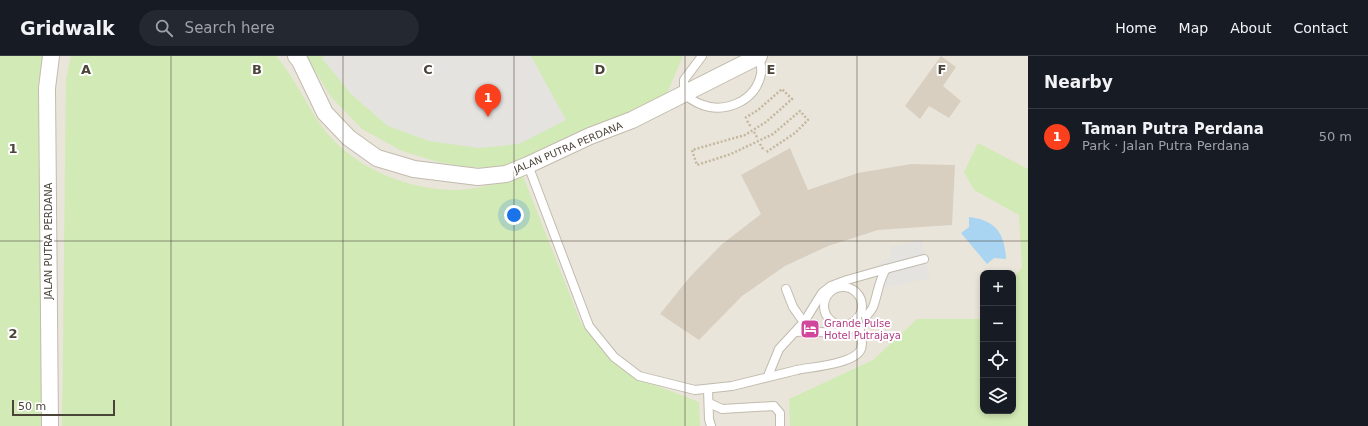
<!DOCTYPE html>
<html lang="en">
<head>
<meta charset="utf-8">
<style>
	body { margin:0; font-family:"DejaVu Sans",sans-serif; background:#242831; color:#f1f3f6 }
	.controls { position:absolute; right:12px; bottom:12px; display:grid; overflow:hidden; border-radius:8px; box-shadow:0 2px 6px #0003 }
	.controls button { width:36px; height:36px; display:grid; place-items:center; padding:0; border:0; border-bottom:1px solid #363941; background:#171b24; color:#f1f3f6; font:20px sans-serif }
	.scale { position:absolute; left:12px; bottom:10px; width:103px; box-sizing:border-box; padding-left:4px; border:2px solid #4b4439; border-top:0; font-size:11px; line-height:14px; white-space:nowrap; color:#4b4439; -webkit-text-stroke:3px #fff; paint-order:stroke }
	.you { position:absolute; left:514px; top:159px; width:14px; height:14px; margin:-10px; border:3px solid #fff; border-radius:50%; background:#1a73e8; box-shadow:0 0 0 6px #1a73e833 }
	.badge { display:grid; place-items:center; width:26px; height:26px; border-radius:50%; background:#fc3f1d; color:#fff; font-size:13px; font-weight:700 }
	.pin { position:absolute; translate:-50% -33px; filter:drop-shadow(0 1px 2px #0008) }
	.pin::after { content:''; position:absolute; top:21px; width:14px; height:12px; background:inherit; clip-path:polygon(0 0,100% 0,50% 100%) }
	.list { margin:0; padding:0; list-style:none }
	h2 { display:flex; justify-content:space-between; align-items:center; height:52px; margin:0; padding:0 16px; font-size:17px }
	h2 small { font-size:13px; font-weight:400; color:#9ea1a6 }
	.list li { display:grid; grid-template-columns:26px 1fr auto; gap:12px; align-items:center; box-sizing:border-box; height:56px; padding:0 16px; border-top:1px solid #363941 }
	.list b { display:block; font-size:15px; white-space:nowrap }
	.list p { margin:0; font-size:13px; white-space:nowrap; color:#9ea1a6 }
	.list em { font-size:13px; font-style:normal; color:#9ea1a6 }
	.icon { flex:none; width:22px; height:22px; fill:none; stroke:currentColor; stroke-width:2; stroke-linecap:round; stroke-linejoin:round }
	.map { position:relative; flex:none; width:1028px; height:370px; overflow:hidden }
	header { display:flex; align-items:center; gap:24px; box-sizing:border-box; height:56px; padding:0 20px; background:#171b24; border-bottom:1px solid #363941 }
	header strong { font-size:19px }
	nav { display:flex; gap:22px; margin-inline-start:auto; font-size:14px }
	.search { width:280px; height:36px; background:#242831; display:flex; align-items:center; gap:10px; box-sizing:border-box; padding:0 14px; border-radius:22px; color:#9ea1a6; font-size:15px }
	main { display:flex }
	aside { flex:1; background:#171b24 }
	.map>svg:first-child { display:block }
	.residential { fill:#eae5da; fill-rule:evenodd }
	.green { fill:#d2eab5 }
	.parking { fill:#e5e3e0 }
	.water { fill:#a9d4f2 }
	.building { fill:#d8cfc1 }
	.lines { fill:none; stroke-linecap:round; stroke-linejoin:round }
	.service-casing { stroke:#c2bbae; stroke-width:10 }
	.minor-casing { stroke:#c2bbae; stroke-width:18 }
	.path { stroke:#c4b79f; stroke-width:2.5; stroke-dasharray:2 2; stroke-linecap:butt }
	.service { stroke:#fff; stroke-width:8 }
	.minor { stroke:#fff; stroke-width:16 }
	.service-bridge-casing { stroke:#c2bbae; stroke-width:10; stroke-linecap:butt }
	.service-bridge { stroke:#fff; stroke-width:8 }
	.grid { fill:none; stroke:#4b4439; stroke-width:1; stroke-opacity:0.55 }
	.labels { text-anchor:middle; stroke-width:4; stroke-linejoin:round; paint-order:stroke }
	.street-label { font-size:10px; fill:#4b4439; stroke:#fff }
	.hotel-label { font-size:10px; fill:#b23c85; stroke:#fff; text-anchor:start }
	.grid-label { font-size:13px; text-anchor:middle; font-weight:bold; fill:#4b4439; stroke:#fff; stroke-width:4; stroke-linejoin:round; paint-order:stroke }
</style>
</head>
<body>
<header>
<strong>Gridwalk</strong>
<div class="search"><svg class="icon" aria-label="search" viewBox="0 0 24 24"><circle cx="10" cy="10" r="6"/><path d="M15 15l6 6"/></svg>Search here</div>
<nav><a>Home</a><a>Map</a><a>About</a><a>Contact</a></nav>
</header>
<main>
<div class="map">
<svg width="1028" height="370" viewBox="0 0 1028 370">
	<rect width="100%" height="100%" fill="#f6f3ec"/>
	<!-- residential -->
	<path class="residential" d="M0,0H1028V370H0ZM983,217H1013V355H983Z"/>
	<!-- green -->
	<g class="green">
		<path d="M0,0H44L38,28L46,370H0Z"/>
		<path d="M71,0H276C294,21 305,46 320,68C348,109 404,133 452,134C476,134 500,127 523,120L581,267L605,298L639,323L699,346L700,370H62L66,23Z"/>
		<path d="M306,0H683L668,35L652,49L525,103L498,112L468,111L438,106L402,95L362,73L331,41Z"/>
		<path d="M978,87L1028,113V370H790L789,343L873,304L917,263H983V355H1013V223L1022,211L1019,159L974,134L964,116Z"/>
	</g>
	<!-- parking -->
	<g class="parking">
		<path d="M325,0H531L566,64L519,88L479,92L429,85L388,70L351,38L322,2Z"/>
		<path d="M922,184L930,222L885,232L878,207L891,201L890,191Z"/>
	</g>
	<!-- water -->
	<path class="water" d="M969,161C995,164 1005,177 1006,203L994,202L987,208L961,177L969,171Z"/>
	<!-- building -->
	<g class="building">
		<path d="M941,0L956,11L943,30L961,45L949,62L929,50L920,63L905,50Z"/>
		<path d="M790,92L808,134L858,117L911,108L955,109L952,169L878,174L828,190L785,210L742,240L699,284L660,258L689,222L721,189L761,158L741,119Z"/>
	</g>
	<g class="lines">
		<!-- service casing -->
		<g class="service-casing">
			<g id="service">
				<path d="M702,0L684,24V38C689,42 695,46 700,48C724,58 755,46 761,18C762,13 760,5 760,0"/>
				<path d="M528,109L589,270L614,301L639,320L695,334L732,330L797,314"/>
				<path d="M886,213L924,203"/>
				<circle cx="843" cy="250" r="19"/>
				<path d="M786,233L793,251L807,271"/>
				<path d="M768,320L779,293L804,266L822,237L831,230L847,224L886,213C878,226 878,238 873,251C870,257 865,261 861,266C840,284 821,273 796,276"/>
				<path d="M708,333L709,363L711,370"/>
				<path d="M709,347L722,353L774,350L780,357V370"/>
			</g>
		</g>
		<!-- minor casing -->
		<g class="minor-casing">
			<g id="minor">
				<path d="M296,0L300,5L325,57L349,82L377,102L414,113L478,121L506,118L528,109L590,80L632,64L759,0"/>
				<path d="M50,370L47,32L51,0"/>
			</g>
		</g>
		<!-- path -->
		<g class="path">
			<path d="M745,62L758,54L782,33L792,43L766,66L745,79L692,94L697,109L731,98L773,78L800,55L808,64L795,77L765,97"/>
			<path d="M747,65L751,71"/>
			<path d="M754,76L758,83"/>
			<path d="M760,88L764,95"/>
		</g>
		<!-- service -->
		<use href="#service" class="service"/>
		<!-- minor -->
		<use href="#minor" class="minor"/>
		<!-- service-bridge casing -->
		<g class="service-bridge-casing">
			<path id="service-bridge" d="M797,314C811,311 855,308 861,293C864,285 859,271 857,262"/>
		</g>
		<!-- service-bridge -->
		<use href="#service-bridge" class="service-bridge"/>
	</g>
	<!-- grid -->
	<path class="grid" d="M171,0V370M343,0V370M514,0V370M685,0V370M857,0V370M0,185H1028"/>
	<!-- icons -->
	<defs>
		<g id="hotel-square" transform="scale(1)"><rect x="-9" y="-9" width="18" height="18" rx="4" fill="#d1479c" stroke="#fff"/><path d="M-6-4.5h1.5V1H6V5H4.5V3h-9V5H-6ZM-4 0a1.8 1.8 0 1 1 3.6 0ZM.5 0V-2.5h3Q6-2.5 6 0Z" fill="#fff"/></g>
	</defs>
	<g fill-rule="evenodd">
		<use href="#hotel-square" x="810" y="273"/>
	</g>
	<g class="labels">
		<!-- street labels -->
		<g class="street-label">
			<text transform="translate(568 91) rotate(-23)" y="4">JALAN PUTRA PERDANA</text>
			<text transform="translate(48 185) rotate(-90)" y="4">JALAN PUTRA PERDANA</text>
		</g>
		<!-- hotel labels -->
		<g class="hotel-label">
			<text x="824" y="271">Grande Pulse<tspan x="824" dy="12">Hotel Putrajaya</tspan></text>
		</g>
	</g>
	<g class="grid-label">
		<text x="86" y="18">A</text>
		<text x="257" y="18">B</text>
		<text x="428" y="18">C</text>
		<text x="600" y="18">D</text>
		<text x="771" y="18">E</text>
		<text x="942" y="18">F</text>
		<text x="13" y="97">1</text>
		<text x="13" y="282">2</text>
	</g>
</svg>
<div class="controls">
<button>+</button>
<button>−</button>
<button><svg class="icon" aria-label="locate" viewBox="0 0 24 24"><circle cx="12" cy="12" r="6"/><path d="M12 2v4M12 18v4M2 12h4M18 12h4"/></svg></button>
<button><svg class="icon" aria-label="layers" viewBox="0 0 24 24"><path d="M12 4l9 5-9 5-9-5zM3 14l9 5 9-5"/></svg></button>
</div>
<div class="scale">50 m</div>
<div class="you"></div>
<div class="pin badge" style="left:488px;top:61px">1</div>
</div>
<aside>
<h2>Nearby<small></small></h2>
<ul class="list">
<li><span class="badge">1</span><div><b>Taman Putra Perdana</b><p>Park · Jalan Putra Perdana</p></div><em>50 m</em></li>
</ul>
</aside>
</main>
</body>
</html>
